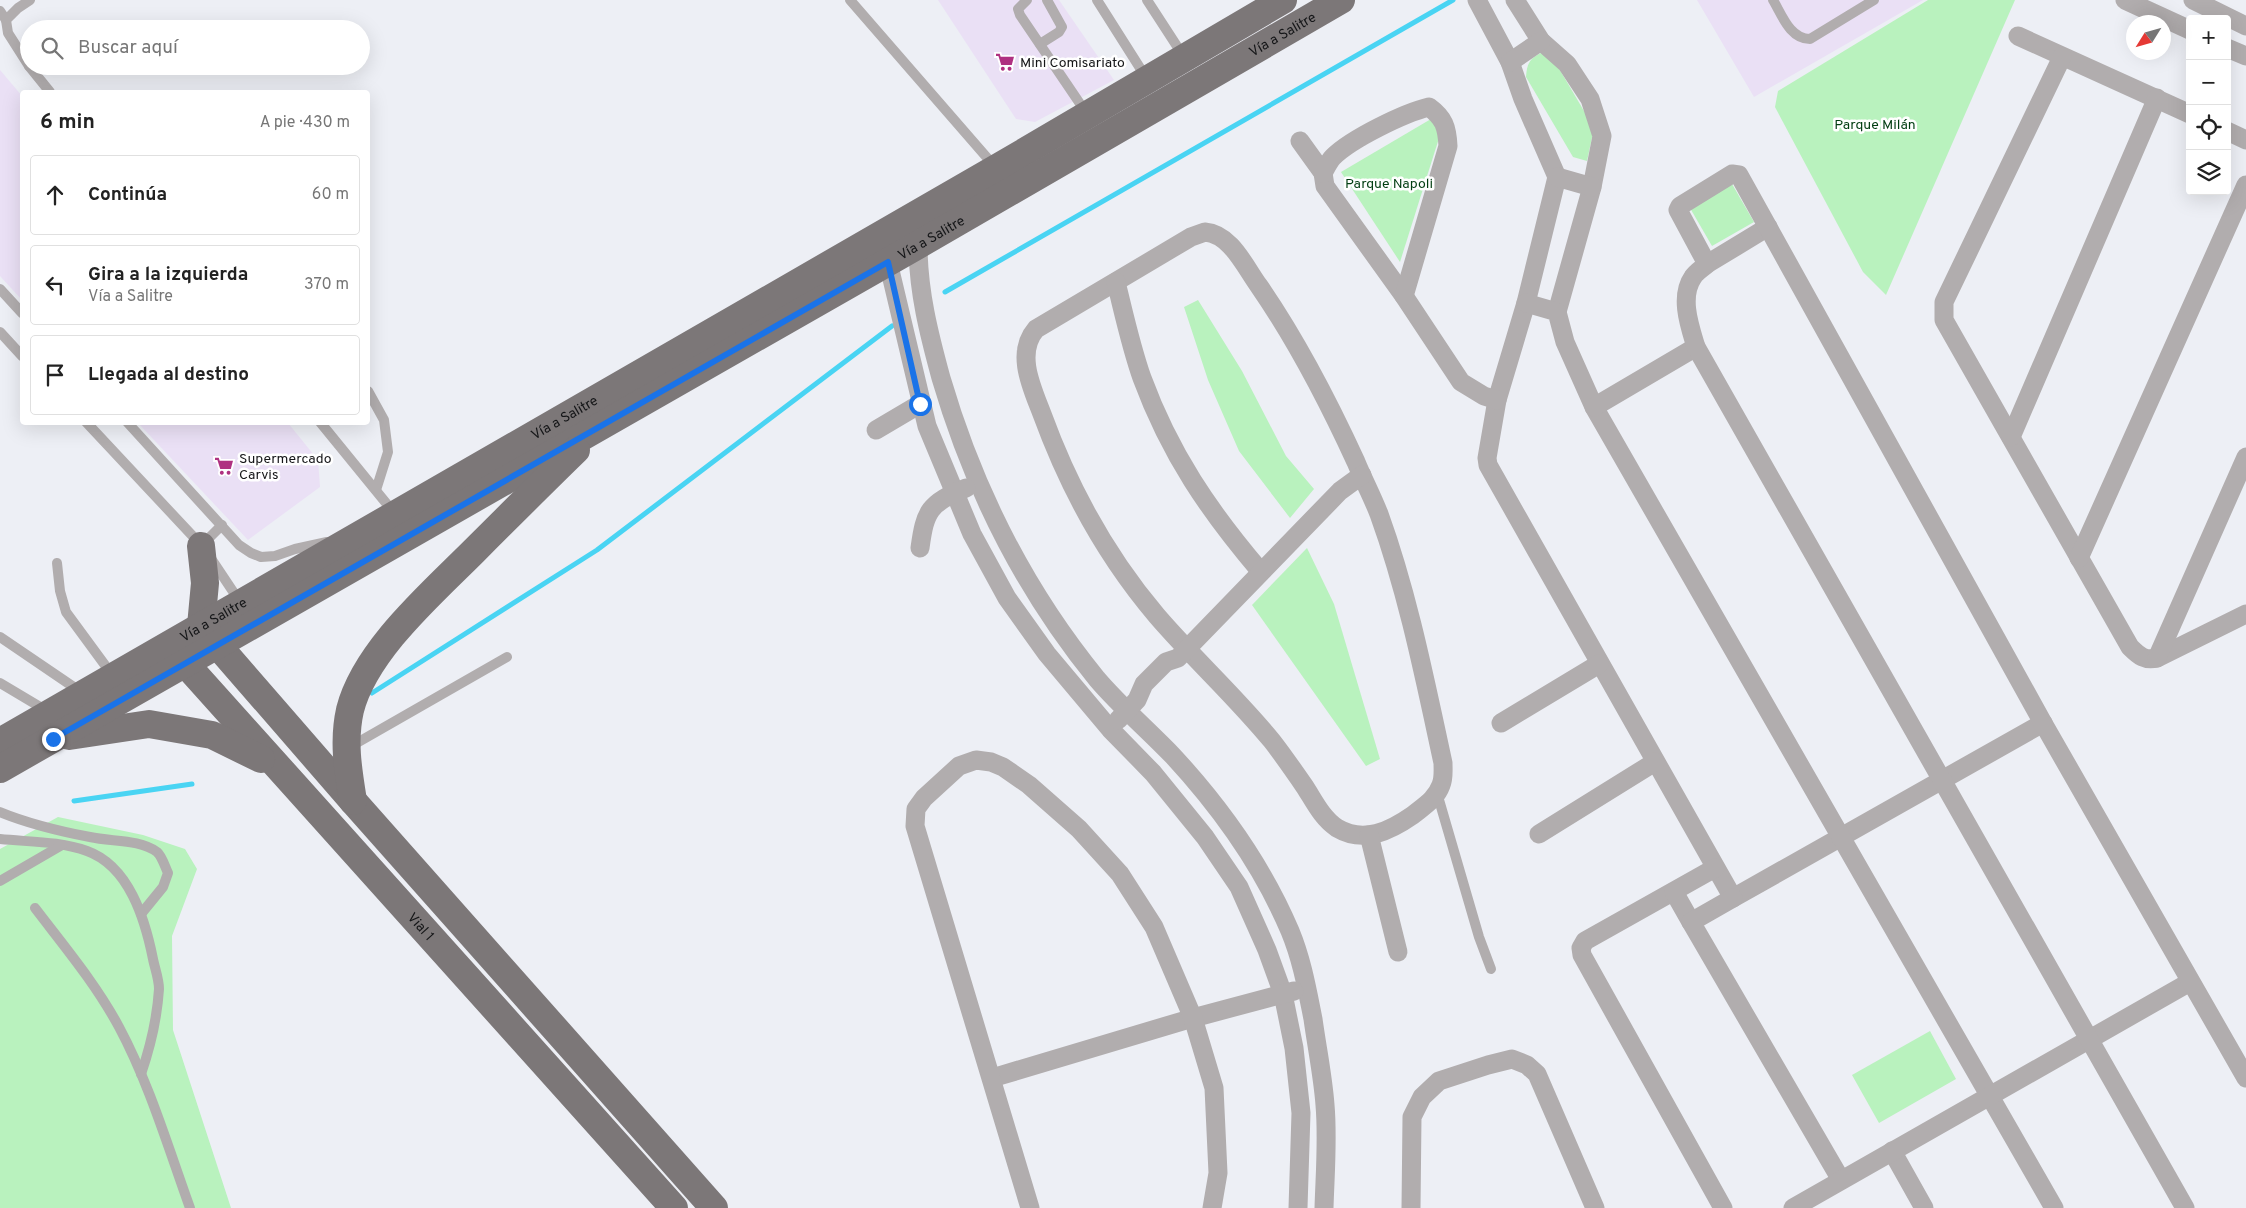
<!DOCTYPE html>
<html lang="es">
<head>
<meta charset="utf-8">
<style>
	body { margin:0; font-family:Overpass,sans-serif; background:#f6f6f6; color:#222 }
	.controls { position:absolute; right:15px; top:15px; display:grid; overflow:hidden; border-radius:5px; box-shadow:0 5px 20px #0002 }
	.controls button { width:45px; height:45px; display:grid; place-items:center; padding:0; border:0; border-bottom:1px solid #e0e0e0; background:#fff; color:#222; font:25px sans-serif }
	.compass { position:absolute; left:2126px; top:15px; width:45px; height:45px; border-radius:50%; background:#fff; box-shadow:0 5px 20px #0002; rotate:233deg }
	.stop { position:absolute; width:15px; height:15px; margin:-11px; border:4px solid #1a73e8; border-radius:50%; background:#fff }
	.stop.end { background:#1a73e8; border-color:#fff; box-shadow:0 1px 5px #0008 }
	.list { margin:0; padding:0; list-style:none }
	h2 { display:flex; justify-content:space-between; align-items:center; height:65px; margin:0; padding:0 20px; font-size:21px }
	h2 small { font-size:16px; font-weight:400; color:#767676 }
	.list li { display:grid; grid-template-columns:32px 1fr auto; gap:15px; align-items:center; box-sizing:border-box; height:80px; margin:0 10px 10px; padding:0 10px; border:1px solid #e0e0e0; border-radius:5px }
	.list b { display:block; font-size:19px; white-space:nowrap }
	.list p { margin:0; font-size:16px; white-space:nowrap; color:#767676 }
	.list em { font-size:16px; font-style:normal; color:#767676 }
	.icon { flex:none; width:28px; height:28px; fill:none; stroke:currentColor; stroke-width:2; stroke-linecap:round; stroke-linejoin:round }
	.map { position:relative; flex:none; width:2246px; height:1208px; overflow:hidden }
	.search { position:absolute; background:#fff; box-shadow:0 5px 20px #0002; left:20px; top:20px; width:350px; height:55px; display:flex; align-items:center; gap:12px; box-sizing:border-box; padding:0 18px; border-radius:28px; color:#767676; font-size:19px }
	.panel { position:absolute; background:#fff; box-shadow:0 5px 20px #0002; left:20px; top:90px; width:350px; height:335px; border-radius:5px }
	.map>svg:first-child { display:block }
	.commercial { fill:#eae0f5 }
	.green { fill:#b9f2be }
	.lines { fill:none; stroke-linecap:round; stroke-linejoin:round }
	.stream { stroke:#49d4f3; stroke-width:5 }
	.lane { stroke:#b1adae; stroke-width:10 }
	.street { stroke:#b1adae; stroke-width:19 }
	.primary { stroke:#7c7778; stroke-width:28 }
	.route { stroke:#1a73e8; stroke-width:6 }
	.labels { text-anchor:middle; stroke-width:5; stroke-linejoin:round; paint-order:stroke }
	.street-label { font-size:14px; fill:#151618; stroke:#fff }
	.poi-label { font-size:14px; fill:#151618; stroke:#fff; text-anchor:start }
	.park-label { font-size:14px; fill:#013d11; stroke:#fff }
</style>
</head>
<body>
<div class="map">
<svg width="2246" height="1208" viewBox="0 0 2246 1208">
	<rect width="100%" height="100%" fill="#edeff5"/>
	<!-- commercial -->
	<g class="commercial">
		<path d="M938,0H1059L1114,80L1035,122L1016,119Z"/>
		<path d="M1697,0H1923L1754,97Z"/>
		<path d="M0,70L22,96V300L0,276Z"/>
		<path d="M138,423H288L318,460L320,487L248,540Z"/>
	</g>
	<!-- green -->
	<g class="green">
		<path d="M1928,0H2015L1886,295L1863,272L1775,107L1778,91Z"/>
		<path d="M1541,53L1554,60L1594,128L1587,161L1573,157L1526,77C1527,64 1529,59 1541,53Z"/>
		<path d="M1431,119L1440,135L1400,262L1341,172Z"/>
		<path d="M1732,184L1754,222L1712,246L1690,208Z"/>
		<path d="M1198,300L1242,371L1286,456L1314,489L1290,518L1239,451L1208,380L1184,307Z"/>
		<path d="M1307,548L1334,604L1380,759L1366,766L1252,605Z"/>
		<path d="M58,817L143,835L185,849L197,869L172,936L173,1030L231,1208H0V849Z"/>
		<path d="M1930,1031L1956,1079L1879,1123L1852,1075Z"/>
	</g>
	<g class="lines">
		<!-- stream -->
		<g class="stream">
			<path d="M945,292L1453,0"/>
			<path d="M372,693L597,550L892,326"/>
			<path d="M74,801L192,784"/>
		</g>
		<!-- lane -->
		<g class="lane">
			<path d="M850,0L996,168"/>
			<path d="M1027,0L1018,9L1020,15L1087,114"/>
			<path d="M1097,0L1147,79"/>
			<path d="M1147,0L1184,57"/>
			<path d="M1773,0C1782,15 1790,39 1810,39L1874,0"/>
			<path d="M0,11L6,20"/>
			<path d="M1040,44L1059,32L1062,27L1047,0"/>
			<path d="M29,66L8,33L6,20L18,8L30,0"/>
			<path d="M29,66L50,92"/>
			<path d="M0,289L22,313"/>
			<path d="M0,332L22,356"/>
			<path d="M368,391L384,420L388,452L376,490"/>
			<path d="M86,422L202,546"/>
			<path d="M127,422L239,545L251,553L261,557L275,556L295,549L327,542"/>
			<path d="M320,422L395,514"/>
			<path d="M202,545L222,525"/>
			<path d="M210,557L240,602"/>
			<path d="M57,563L60,591L66,612L113,676"/>
			<path d="M0,637L81,692"/>
			<path d="M0,683L47,711"/>
			<path d="M348,748L507,657"/>
			<path d="M1437,793L1479,937L1491,969"/>
			<path d="M0,812C29,824 59,831 90,837C112,842 139,839 157,852C162,856 165,867 168,873L163,887L141,914"/>
			<path d="M0,839C28,842 60,841 87,851C129,866 145,919 153,959C155,969 159,979 159,989C157,1020 151,1045 141,1074"/>
			<path d="M0,881L62,845"/>
			<path d="M35,908C64,946 96,984 119,1027C149,1083 168,1147 190,1208"/>
		</g>
		<!-- street -->
		<g class="street">
			<path d="M1477,0L1510,62L1523,99L1557,177L1526,303L1497,400L1487,458L1488,465L1733,898L2043,723"/>
			<path d="M1515,0L1541,41L1567,64L1590,99L1602,136L1592,187L1557,312"/>
			<path d="M2125,0L2190,30"/>
			<path d="M2193,0L2246,26"/>
			<path d="M2018,36L2190,114"/>
			<path d="M2227,48L2246,56"/>
			<path d="M2062,57L1944,302V320L2130,647C2139,656 2145,661 2157,658L2246,614"/>
			<path d="M1510,62L1541,41"/>
			<path d="M2227,131L2246,140"/>
			<path d="M1300,141L1323,173L1325,186L1404,296L1461,382L1484,396L1497,400"/>
			<path d="M1323,173C1326,168 1329,161 1333,157C1351,139 1404,113 1429,107C1444,118 1447,127 1448,146L1404,296"/>
			<path d="M1557,177L1592,187"/>
			<path d="M1205,232C1231,234 1245,267 1259,286C1297,341 1328,401 1356,462C1363,479 1372,496 1379,514C1408,594 1425,680 1443,763C1443,770 1444,778 1441,785C1436,799 1424,806 1413,815C1390,831 1364,844 1337,828C1322,818 1314,801 1305,787C1294,771 1283,755 1272,741C1236,697 1194,659 1157,616C1106,556 1069,488 1042,414C1032,388 1015,353 1036,329L1191,237Z"/>
			<path d="M918,245C918,291 929,334 941,378C973,487 1025,591 1097,679C1121,707 1148,730 1173,756C1221,808 1262,865 1290,931C1302,960 1307,989 1313,1019C1317,1048 1323,1077 1325,1105C1328,1139 1325,1174 1324,1208"/>
			<path d="M888,262L927,426L972,534L1007,598L1047,654L1110,729L1153,773L1205,837L1239,887L1267,950L1283,994L1294,1048L1301,1113L1298,1208"/>
			<path d="M1707,264L1768,227"/>
			<path d="M1116,282C1124,314 1131,347 1142,378C1170,454 1209,511 1261,572"/>
			<path d="M1526,303L1557,312L1565,342L1594,407L2054,1208"/>
			<path d="M1594,407L1696,347"/>
			<path d="M876,430L920,404"/>
			<path d="M2011,437L2157,98"/>
			<path d="M920,548C925,511 929,503 966,488"/>
			<path d="M2079,558L2246,185"/>
			<path d="M2157,658L2246,457"/>
			<path d="M1118,720L1137,700L1144,684L1166,662L1178,658L1340,491L1362,475"/>
			<path d="M1501,723L1599,664"/>
			<path d="M1539,834L1655,762"/>
			<path d="M1369,835L1398,952"/>
			<path d="M1715,868L1585,941L1581,948L1582,955L1723,1208"/>
			<path d="M1674,892L1691,922"/>
			<path d="M1733,898L1691,922L1841,1180"/>
			<path d="M992,1078L1193,1018L1294,991"/>
			<path d="M1892,1151L1924,1208"/>
			<path d="M1030,1208L915,826L916,809L924,798L959,766L976,760L991,762L1003,767L1029,785L1079,829L1120,874L1154,927L1193,1018L1214,1088L1218,1173L1212,1208"/>
			<path d="M1411,1208L1412,1117L1422,1097L1439,1081L1488,1065L1512,1059L1527,1065L1537,1074L1595,1208"/>
			<path d="M1793,1208L2190,982"/>
			<path d="M2185,1208L1696,347C1690,327 1679,297 1693,277C1696,272 1703,268 1707,264L1678,210L1680,206L1732,174L1739,175L2043,723L2246,1078"/>
		</g>
		<!-- primary -->
		<g class="primary">
			<path d="M201,546L205,583L201,626L353,801L714,1208"/>
			<path id="s1" d="M174,651L674,1208"/>
			<path d="M69,736L149,724L212,735L261,759"/>
			<path id="s2" d="M0,742L997,168L1283,0"/>
			<path id="s3" d="M0,769L918,245L1341,0"/>
			<path d="M353,801C348,770 343,741 350,710C365,651 431,594 473,552C507,518 541,484 576,450"/>
		</g>
	</g>
	<g class="lines">
		<!-- route -->
		<path class="route" d="M53,739L888,262L920,404"/>
	</g>
	<!-- icons -->
	<defs>
		<g id="supermarket-bare" transform="scale(1.5)"><path d="M-6-5.5h2.5l.6 2H6L4.5 2H-2.5L-4.4-4H-6ZM-1.5 3.2a1.3 1.3 0 1 0 .1 0ZM3 3.2a1.3 1.3 0 1 0 .1 0Z" fill="#af3181" stroke="#fff" stroke-width="2.5" paint-order="stroke"/></g>
	</defs>
	<g fill-rule="evenodd">
		<use href="#supermarket-bare" x="1005" y="62"/>
		<use href="#supermarket-bare" x="224" y="466"/>
	</g>
	<g class="labels">
		<!-- street labels -->
		<g class="street-label">
			<text dy="5" stroke="none"><textPath href="#s3" startOffset="1478">Vía a Salitre</textPath></text>
			<text dy="5" stroke="none"><textPath href="#s3" startOffset="1072">Vía a Salitre</textPath></text>
			<text dy="5" stroke="none"><textPath href="#s2" startOffset="651">Vía a Salitre</textPath></text>
			<text dy="5" stroke="none"><textPath href="#s2" startOffset="246">Vía a Salitre</textPath></text>
			<text dy="5" stroke="none"><textPath href="#s1" startOffset="370">Vial 1</textPath></text>
		</g>
		<!-- poi labels -->
		<g class="poi-label">
			<text x="1020" y="67">Mini Comisariato</text>
			<text x="239" y="463">Supermercado<tspan x="239" dy="16">Carvis</tspan></text>
		</g>
		<!-- park labels -->
		<g class="park-label">
			<text x="1875" y="129">Parque Milán</text>
			<text x="1389" y="188">Parque Napoli</text>
		</g>
	</g>
</svg>
<div class="controls">
<button>+</button>
<button>−</button>
<button><svg class="icon" aria-label="locate" viewBox="0 0 24 24"><circle cx="12" cy="12" r="6"/><path d="M12 2v4M12 18v4M2 12h4M18 12h4"/></svg></button>
<button><svg class="icon" aria-label="layers" viewBox="0 0 24 24"><path d="M12 4l9 5-9 5-9-5zM3 14l9 5 9-5"/></svg></button>
</div>
<svg class="compass" viewBox="-18 -18 36 36"><path d="M0-13l5 13h-10z" fill="#e53935"/><path d="M0 13l5-13h-10z" fill="#767676"/></svg>
<div class="stop" style="left:920px;top:404px"></div>
<div class="stop end" style="left:53px;top:739px"></div>
<div class="search"><svg class="icon" aria-label="search" viewBox="0 0 24 24"><circle cx="10" cy="10" r="6"/><path d="M15 15l6 6"/></svg>Buscar aquí</div>
<section class="panel">
<h2>6 min<small>A pie · 430 m</small></h2>
<ul class="list">
<li><svg class="icon" aria-label="ahead" viewBox="0 0 24 24"><path d="M12 20V5M6 11l6-6 6 6"/></svg><div><b>Continúa</b></div><em>60 m</em></li>
<li><svg class="icon" aria-label="left" viewBox="0 0 24 24"><path d="M17 20v-9H6M10 6l-5 5 5 5"/></svg><div><b>Gira a la izquierda</b><p>Vía a Salitre</p></div><em>370 m</em></li>
<li><svg class="icon" aria-label="arrive" viewBox="0 0 24 24"><path d="M6 21V4h12l-3 4 3 4H6"/></svg><div><b>Llegada al destino</b></div></li>
</ul>
</section>
</div>
</body>
</html>
